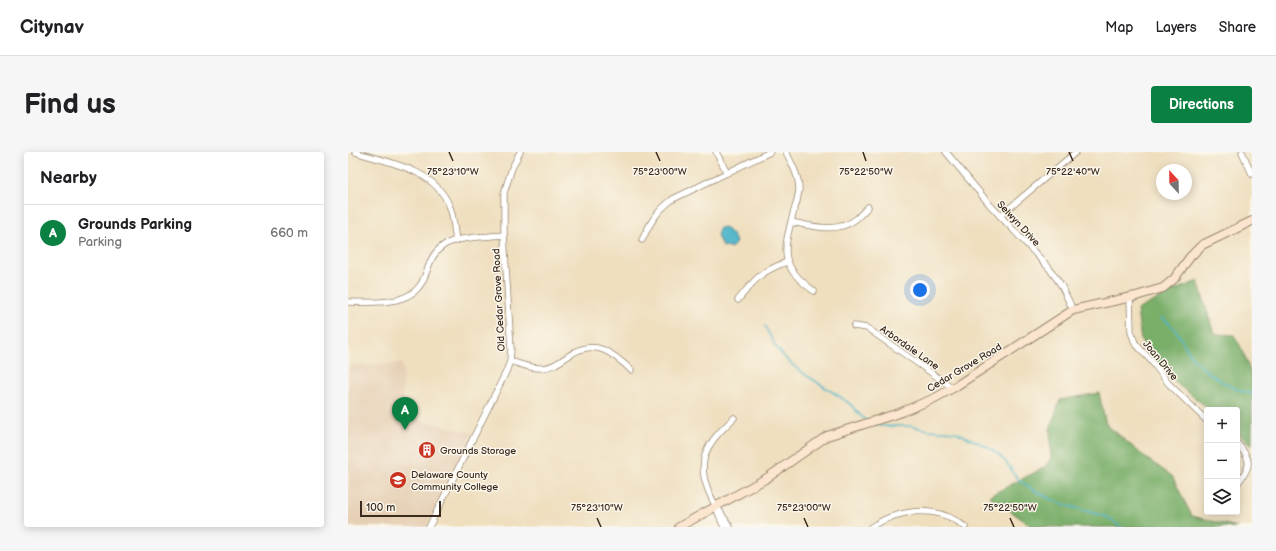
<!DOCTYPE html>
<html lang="en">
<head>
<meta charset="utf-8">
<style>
	body { margin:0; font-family:"Balsamiq Sans",sans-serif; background:#f6f6f6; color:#202124 }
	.controls { position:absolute; right:12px; bottom:12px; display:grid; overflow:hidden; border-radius:4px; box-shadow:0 2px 10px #0003 }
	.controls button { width:36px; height:36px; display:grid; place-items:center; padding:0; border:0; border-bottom:1px solid #e0e0e0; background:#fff; color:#202124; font:20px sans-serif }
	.compass { position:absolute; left:808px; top:12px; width:36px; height:36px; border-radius:50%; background:#fff; box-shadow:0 2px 10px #0003; rotate:338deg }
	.scale { position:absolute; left:12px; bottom:10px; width:81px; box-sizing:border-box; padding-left:4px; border:2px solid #3b2a1e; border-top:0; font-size:11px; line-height:14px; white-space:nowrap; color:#3b2a1e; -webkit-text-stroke:3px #fbf7ec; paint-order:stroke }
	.you { position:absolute; left:572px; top:138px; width:14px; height:14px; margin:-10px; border:3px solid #fff; border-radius:50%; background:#1a73e8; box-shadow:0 0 0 6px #1a73e833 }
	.badge { display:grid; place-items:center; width:26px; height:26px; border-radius:50%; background:#0b8043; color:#fff; font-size:13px; font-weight:700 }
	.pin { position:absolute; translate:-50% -33px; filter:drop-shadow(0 1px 2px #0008) }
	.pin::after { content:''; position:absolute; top:21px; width:14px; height:12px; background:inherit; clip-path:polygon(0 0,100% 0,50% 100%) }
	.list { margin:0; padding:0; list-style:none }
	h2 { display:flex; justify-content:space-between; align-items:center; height:52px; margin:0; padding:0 16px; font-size:17px }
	h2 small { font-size:13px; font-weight:400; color:#757577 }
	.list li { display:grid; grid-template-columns:26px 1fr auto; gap:12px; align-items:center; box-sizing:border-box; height:56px; padding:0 16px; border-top:1px solid #e0e0e0 }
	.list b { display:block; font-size:15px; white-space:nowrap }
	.list p { margin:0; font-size:13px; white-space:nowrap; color:#757577 }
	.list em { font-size:13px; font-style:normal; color:#757577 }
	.icon { flex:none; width:22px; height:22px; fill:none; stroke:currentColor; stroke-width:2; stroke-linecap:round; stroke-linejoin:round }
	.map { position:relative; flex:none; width:904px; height:375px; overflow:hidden; border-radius:4px }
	header { display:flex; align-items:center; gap:24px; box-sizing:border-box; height:56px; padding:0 20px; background:#fff; border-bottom:1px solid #e0e0e0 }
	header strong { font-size:19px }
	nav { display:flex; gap:22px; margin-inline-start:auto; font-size:14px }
	.intro { display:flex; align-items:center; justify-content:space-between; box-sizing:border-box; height:96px; padding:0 24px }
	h1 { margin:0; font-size:28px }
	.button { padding:10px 18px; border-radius:4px; background:#0b8043; color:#fff; font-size:14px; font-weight:700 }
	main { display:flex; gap:24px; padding:0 24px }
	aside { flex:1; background:#fff; border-radius:4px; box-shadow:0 2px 10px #0003 }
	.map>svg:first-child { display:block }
	.built { fill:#e6d0b5 }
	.forest { fill:#7aaf6a; stroke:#5a6c44 }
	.water { fill:#4bb5c9; stroke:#437074 }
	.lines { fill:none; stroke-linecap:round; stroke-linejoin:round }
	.stream { stroke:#4bb5c9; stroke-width:1.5 }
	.street-casing { stroke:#95846e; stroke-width:7 }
	.secondary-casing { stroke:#95846e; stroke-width:10 }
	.street { stroke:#fff; stroke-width:5.5 }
	.secondary { stroke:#fce5cf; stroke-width:8 }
	.ticks { fill:none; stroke:#3b2a1e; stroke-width:1.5 }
	.labels { text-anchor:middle; stroke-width:3; stroke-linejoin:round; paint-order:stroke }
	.street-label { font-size:10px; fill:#3b2a1e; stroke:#fbf7ec }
	.poi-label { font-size:10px; fill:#3b2a1e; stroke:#fbf7ec; text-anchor:start }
	.ticks-label { font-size:10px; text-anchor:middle; fill:#3b2a1e; stroke:#fbf7ec; stroke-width:3; stroke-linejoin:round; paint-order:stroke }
</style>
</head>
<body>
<header>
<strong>Citynav</strong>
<nav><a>Map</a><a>Layers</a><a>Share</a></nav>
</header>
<div class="intro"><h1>Find us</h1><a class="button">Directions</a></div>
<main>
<aside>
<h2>Nearby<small></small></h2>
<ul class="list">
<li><span class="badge">A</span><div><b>Grounds Parking</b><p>Parking</p></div><em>660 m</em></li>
</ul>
</aside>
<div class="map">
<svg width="904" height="375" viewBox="0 0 904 375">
	<rect width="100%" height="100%" fill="#fbf7ec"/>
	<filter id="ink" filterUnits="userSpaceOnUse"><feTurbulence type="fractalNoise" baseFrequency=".025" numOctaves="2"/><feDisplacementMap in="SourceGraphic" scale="8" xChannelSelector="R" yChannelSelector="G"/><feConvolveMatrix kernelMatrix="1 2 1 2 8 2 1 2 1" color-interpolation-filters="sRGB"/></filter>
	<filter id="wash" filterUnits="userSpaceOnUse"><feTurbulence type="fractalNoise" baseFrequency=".012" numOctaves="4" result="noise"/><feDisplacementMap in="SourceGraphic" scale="16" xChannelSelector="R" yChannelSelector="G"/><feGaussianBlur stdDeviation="0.9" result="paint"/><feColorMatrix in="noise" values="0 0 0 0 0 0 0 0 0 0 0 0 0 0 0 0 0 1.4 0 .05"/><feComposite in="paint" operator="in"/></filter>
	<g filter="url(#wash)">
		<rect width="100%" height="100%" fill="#efdfbf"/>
		<!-- built -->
		<path class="built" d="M55,211V264L124,281L78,375H0V214Z"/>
		<!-- forest -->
		<g class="forest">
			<path d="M850,129L866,182L886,183L895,199L904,225V294L889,280V258H862L823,227L793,189L789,158L822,140Z"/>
			<path d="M751,241L758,272L798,306L824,324L844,364L889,375H681L682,373L641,344L697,315L703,306L702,277L712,248Z"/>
		</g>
		<!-- water -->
		<path class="water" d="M376,75L385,83L388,90C384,97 382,97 374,94L369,84L371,76Z"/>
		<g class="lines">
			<!-- stream -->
			<g class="stream">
				<path d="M813,166C831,176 833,190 844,205C852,216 873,230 886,236C892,239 898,240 904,242"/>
				<path d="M417,174C422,183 426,194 433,201C450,222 476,233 498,249C506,254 510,263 518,268"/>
				<path d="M526,272L533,274H562L581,278L608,280L638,294L650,302L657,309L671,328L684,337L702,347L721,354L759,365L773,375"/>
			</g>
		</g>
	</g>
	<g filter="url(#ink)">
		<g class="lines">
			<!-- street casing -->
			<g class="street-casing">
				<g id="street">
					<path d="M7,0C41,11 85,16 101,53C106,64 106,77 108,89"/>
					<path d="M368,0L379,21"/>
					<path d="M438,0C444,12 451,24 451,38C450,46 448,54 445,62C435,100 431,114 466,139"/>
					<path d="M598,0L642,53L701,116L713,133L725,158"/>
					<path d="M894,0L904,22"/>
					<path d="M652,64L728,0"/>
					<path d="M443,70C465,74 489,82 508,67C512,64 516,59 520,55"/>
					<path d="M294,88C303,69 309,59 325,47L422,0"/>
					<path d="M782,146L783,180L787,191L805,211L820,231L859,269"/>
					<path d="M390,148C408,126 412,120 439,110"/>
					<path d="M0,150C25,150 65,155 76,126C82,112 83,102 96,93C111,84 139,85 156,83"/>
					<path d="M506,174L519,176L605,236"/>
					<path d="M162,209C172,212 183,217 194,216C206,215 212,209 222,203C247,186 265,201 283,218"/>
					<path d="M889,291C904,309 904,313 889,332"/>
					<path d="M371,358L382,375"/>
					<path d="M81,375L158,220L162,209L163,197L156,83V41L164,16L172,0"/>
					<path d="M376,375C372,368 371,362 368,355C365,348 361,342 359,335C347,303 365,286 386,266"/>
					<path d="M523,375C530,371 538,366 546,364C570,356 597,358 617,375"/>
				</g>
			</g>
			<!-- secondary casing -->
			<g class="secondary-casing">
				<path id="secondary" d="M331,375L419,326L479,284L551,261L587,246L605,236L725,158L788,144L815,136L826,127L842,105L854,93L904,69"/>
			</g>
			<!-- street -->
			<use href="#street" class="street"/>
			<!-- secondary -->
			<use href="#secondary" class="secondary"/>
		</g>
	</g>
	<!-- ticks -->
	<path class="ticks" d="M101,0L105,9M308,0L312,9M515,0L518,9M721,0L725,9M249,366L253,375M456,366L460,375M662,366L666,375"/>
	<!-- icons -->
	<defs>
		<g id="building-disc" transform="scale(0.9)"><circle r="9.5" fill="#c8321e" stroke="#fbf7ec"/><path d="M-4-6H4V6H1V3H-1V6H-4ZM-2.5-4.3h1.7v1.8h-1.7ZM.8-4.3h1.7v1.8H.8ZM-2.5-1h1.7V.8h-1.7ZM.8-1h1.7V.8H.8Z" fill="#fff"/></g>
		<g id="university-disc" transform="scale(0.9)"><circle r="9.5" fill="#c8321e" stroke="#fbf7ec"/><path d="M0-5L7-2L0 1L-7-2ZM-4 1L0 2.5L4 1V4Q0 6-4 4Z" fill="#fff"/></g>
	</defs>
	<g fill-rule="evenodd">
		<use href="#building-disc" x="79" y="298"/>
		<use href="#university-disc" x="50" y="328"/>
	</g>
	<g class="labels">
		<!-- street labels -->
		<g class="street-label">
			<text transform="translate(671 71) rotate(47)" y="4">Selwyn Drive</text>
			<text transform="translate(150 148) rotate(-93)" y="4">Old Cedar Grove Road</text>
			<text transform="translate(562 195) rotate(35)" y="4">Arbordale Lane</text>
			<text transform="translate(813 208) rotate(50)" y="4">Joan Drive</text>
			<text transform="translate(616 215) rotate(-31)" y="4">Cedar Grove Road</text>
		</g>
		<!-- poi labels -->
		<g class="poi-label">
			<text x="92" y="302">Grounds Storage</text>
			<text x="63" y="326">Delaware County<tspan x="63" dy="12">Community College</tspan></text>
		</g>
	</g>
	<g class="ticks-label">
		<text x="105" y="23">75°23'10"W</text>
		<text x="312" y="23">75°23'00"W</text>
		<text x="518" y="23">75°22'50"W</text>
		<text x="725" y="23">75°22'40"W</text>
		<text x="249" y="359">75°23'10"W</text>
		<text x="456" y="359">75°23'00"W</text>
		<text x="662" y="359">75°22'50"W</text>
	</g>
</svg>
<div class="controls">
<button>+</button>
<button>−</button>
<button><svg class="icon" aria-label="layers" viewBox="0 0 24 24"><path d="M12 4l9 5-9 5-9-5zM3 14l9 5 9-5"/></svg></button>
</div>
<svg class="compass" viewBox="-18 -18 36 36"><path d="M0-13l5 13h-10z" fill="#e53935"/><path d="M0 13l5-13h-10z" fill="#757577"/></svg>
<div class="scale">100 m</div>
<div class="you"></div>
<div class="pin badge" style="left:57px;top:278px">A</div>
</div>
</main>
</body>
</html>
